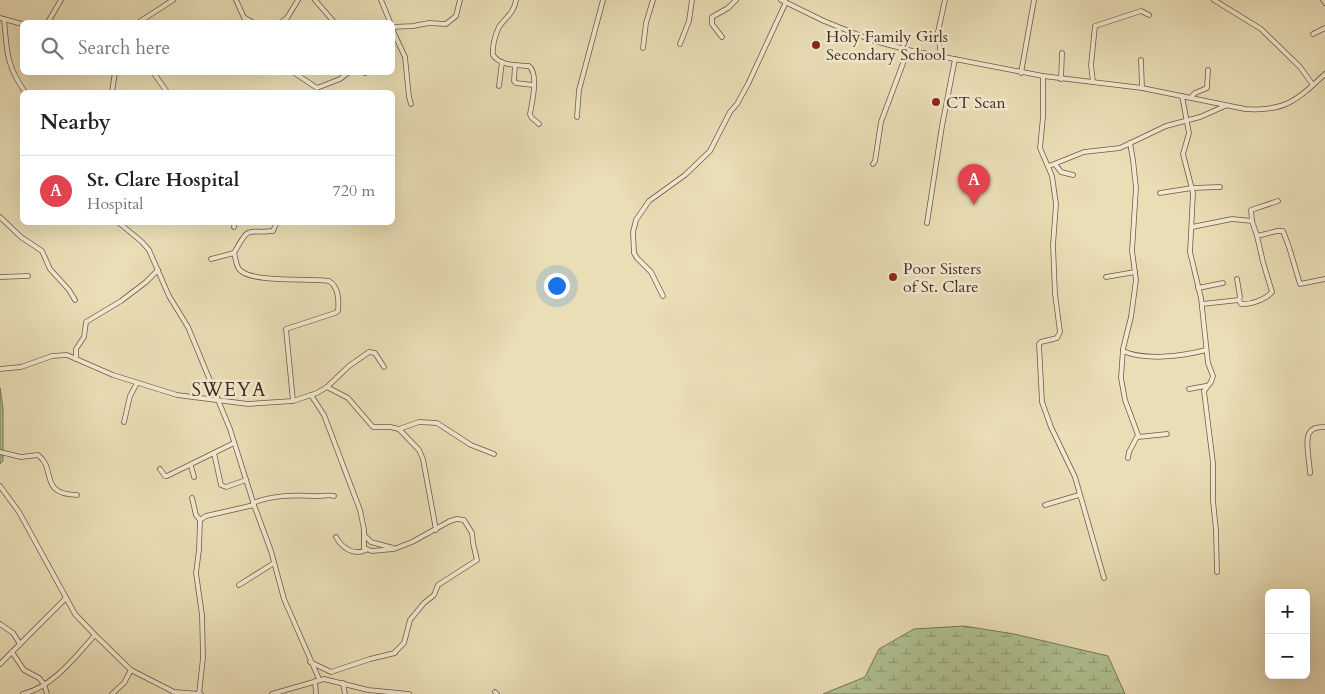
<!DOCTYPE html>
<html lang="en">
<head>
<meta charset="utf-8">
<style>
	body { margin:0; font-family:Cardo,serif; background:#f6f6f6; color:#202124 }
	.controls { position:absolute; right:15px; bottom:15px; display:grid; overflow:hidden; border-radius:8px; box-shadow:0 5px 20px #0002 }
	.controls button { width:45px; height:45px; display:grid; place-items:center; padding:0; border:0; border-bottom:1px solid #e0e0e0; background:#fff; color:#202124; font:25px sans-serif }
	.you { position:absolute; left:556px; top:285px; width:18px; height:18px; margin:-12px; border:4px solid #fff; border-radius:50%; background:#1a73e8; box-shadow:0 0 0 8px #1a73e833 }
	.badge { display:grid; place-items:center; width:32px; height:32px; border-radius:50%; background:#0b8043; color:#fff; font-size:16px; font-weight:700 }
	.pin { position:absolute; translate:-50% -41px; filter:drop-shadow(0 1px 2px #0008) }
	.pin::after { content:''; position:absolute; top:26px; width:18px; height:15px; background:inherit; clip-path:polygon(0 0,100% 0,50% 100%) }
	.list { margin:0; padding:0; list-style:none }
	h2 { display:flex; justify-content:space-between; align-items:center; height:65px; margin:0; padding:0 20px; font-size:21px }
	h2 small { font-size:16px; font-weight:400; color:#757577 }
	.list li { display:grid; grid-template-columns:32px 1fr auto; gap:15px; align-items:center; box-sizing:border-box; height:70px; padding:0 20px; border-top:1px solid #e0e0e0 }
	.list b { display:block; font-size:19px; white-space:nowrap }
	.list p { margin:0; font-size:16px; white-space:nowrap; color:#757577 }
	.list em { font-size:16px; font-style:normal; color:#757577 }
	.icon { flex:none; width:28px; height:28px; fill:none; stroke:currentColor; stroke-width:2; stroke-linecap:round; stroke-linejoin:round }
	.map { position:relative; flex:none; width:1325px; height:694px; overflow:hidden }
	.search { position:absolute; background:#fff; box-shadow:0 5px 20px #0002; left:20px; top:20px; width:375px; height:55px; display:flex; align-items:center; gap:12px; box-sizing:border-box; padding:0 18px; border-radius:8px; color:#757577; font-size:19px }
	.panel { position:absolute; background:#fff; box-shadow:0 5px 20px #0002; left:20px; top:90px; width:375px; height:135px; border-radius:8px }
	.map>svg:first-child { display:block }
	.forest { fill:url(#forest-crowns); stroke:#7a765a }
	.wetland { fill:url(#wetland-marsh); stroke:#7a765a }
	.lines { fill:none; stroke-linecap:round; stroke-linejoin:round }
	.street-casing { stroke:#6e5847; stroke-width:5.5 }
	.street { stroke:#f1ead0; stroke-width:4 }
	.poi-dot { fill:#8f2418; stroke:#f1ead0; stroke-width:2 }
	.labels { text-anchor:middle; stroke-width:5; stroke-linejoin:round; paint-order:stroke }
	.poi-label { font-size:16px; fill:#442b22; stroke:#f1ead0; text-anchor:start }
	.quarter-label { font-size:19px; letter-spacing:1px; fill:#442b22; stroke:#f1ead0 }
</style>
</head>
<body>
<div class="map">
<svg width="1325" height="694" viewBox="0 0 1325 694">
	<defs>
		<pattern id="forest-crowns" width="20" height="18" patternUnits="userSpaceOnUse" patternTransform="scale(1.25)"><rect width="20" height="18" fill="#b0c293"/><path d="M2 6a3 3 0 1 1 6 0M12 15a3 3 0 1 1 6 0" fill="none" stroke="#919e78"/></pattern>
		<pattern id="wetland-marsh" width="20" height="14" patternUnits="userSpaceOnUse" patternTransform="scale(1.25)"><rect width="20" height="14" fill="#b0c293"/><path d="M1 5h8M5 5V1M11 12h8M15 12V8" fill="none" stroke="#919e78"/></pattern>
	</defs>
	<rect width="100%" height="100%" fill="#eadeb6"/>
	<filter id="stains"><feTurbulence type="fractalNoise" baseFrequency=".004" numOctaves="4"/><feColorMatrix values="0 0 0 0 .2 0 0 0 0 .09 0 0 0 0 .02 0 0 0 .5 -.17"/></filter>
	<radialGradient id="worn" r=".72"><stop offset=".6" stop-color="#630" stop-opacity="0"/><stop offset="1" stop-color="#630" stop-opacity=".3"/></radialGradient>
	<!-- forest -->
	<path class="forest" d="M0,388L3,408V461L0,464Z"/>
	<!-- wetland -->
	<path class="wetland" d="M964,626L1014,634L1108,656L1125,694H823L865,677L879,649L914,629Z"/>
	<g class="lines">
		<!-- street casing -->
		<g class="street-casing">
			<g id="street">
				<path d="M236,0L246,22"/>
				<path d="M315,0L334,22"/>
				<path d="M381,0L390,22"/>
				<path d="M516,0C514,13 506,17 499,27C495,35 492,47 493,55C500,66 517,65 529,66C539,74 532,102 530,114L531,117L539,124"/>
				<path d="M781,0L824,21L871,40L908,50L1043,76L1142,88L1245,109C1285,112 1297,100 1325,74"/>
				<path d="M1214,0L1261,29L1300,67L1313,85"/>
				<path d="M1323,0L1325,3"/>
				<path d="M0,18L22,24"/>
				<path d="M245,18L252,22"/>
				<path d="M4,19C7,51 6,65 25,92"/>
				<path d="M48,22L61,0"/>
				<path d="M139,22L173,0"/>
				<path d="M281,22L287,18L298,0"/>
				<path d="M392,27L413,26L429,23L446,24L456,16L460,0"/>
				<path d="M392,29L405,57L409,97L411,104"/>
				<path d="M1313,34L1325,28"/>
				<path d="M722,37L712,24V17L728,8L736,0"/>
				<path d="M680,44L689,21L692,0"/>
				<path d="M643,48L646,23L653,0"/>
				<path d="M941,57L938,32L945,0"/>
				<path d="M1141,60L1142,88"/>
				<path d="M515,65L514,81L516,83L533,85"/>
				<path d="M153,72L167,92"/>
				<path d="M293,72L317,88L340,79L349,72"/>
				<path d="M364,72L365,73"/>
				<path d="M1021,73L1034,0"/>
				<path d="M1043,76V117L1040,148L1052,176L1056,204L1053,245L1055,294L1060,332L1057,338L1041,342L1039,344L1042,402L1051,427L1075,477L1104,578"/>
				<path d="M1061,79L1062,53"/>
				<path d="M1093,82L1091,65L1095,26L1141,11L1149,15"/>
				<path d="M499,86L502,62"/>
				<path d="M112,92L115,72"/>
				<path d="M1182,96L1189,133L1183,154L1193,193L1190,252L1201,298L1208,363L1213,376L1211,382L1204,391L1213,463V501L1216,530L1217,572"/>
				<path d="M1192,98V96L1195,93L1207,88L1208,70"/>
				<path d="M577,117L579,90L603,0"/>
				<path d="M873,164L875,161L881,122L908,50"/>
				<path d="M1055,164L1061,172L1073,175"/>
				<path d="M1049,166L1084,152L1120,148L1166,126L1200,117L1225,106"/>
				<path d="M1160,193L1192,188L1220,187"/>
				<path d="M0,217L21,237L42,251L50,269L69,290L75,300"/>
				<path d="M1252,221L1251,210L1278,201"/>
				<path d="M118,222L142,242L149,250L169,296L188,327L230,429L254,505L271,551L284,599L319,679"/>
				<path d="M277,222L273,231C246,234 250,224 234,253C236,259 236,268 241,271C256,283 310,278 329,281C339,287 339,300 338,311L335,313L286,329L293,401"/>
				<path d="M927,223L942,126L955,59"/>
				<path d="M234,227L235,222"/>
				<path d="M1192,227L1232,219L1252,221L1257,236L1277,231H1283L1289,247L1300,284L1325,279"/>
				<path d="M211,259L234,253"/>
				<path d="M0,277L28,276"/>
				<path d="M1106,277L1135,272"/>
				<path d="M1198,288L1223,283"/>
				<path d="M663,296L651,272L637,258L634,253L633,232L636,220L649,201L685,175L710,151L730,112L737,104L748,84L786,2"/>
				<path d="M1239,300L1241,304C1251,305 1266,299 1272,292L1263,262L1257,236"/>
				<path d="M1202,304L1239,300L1240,297L1237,279"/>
				<path d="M1123,351C1145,361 1183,356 1206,350"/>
				<path d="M76,359V349L84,337L86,322L121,301L146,282L158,270"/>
				<path d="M0,369L21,367L52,356L67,355L113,375L177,395L248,404L293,401L317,393L327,387L349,366L369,352L375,353L384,367"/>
				<path d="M327,387L348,398L373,427H390L399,429L419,422L437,423L471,445L494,454"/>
				<path d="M1189,389L1206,386"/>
				<path d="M311,395L324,415L360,510L364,529V548L372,551L394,549L412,542L450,521L457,519L464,520L472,533L473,543L477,560L438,585L434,595L424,603L410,620L404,643L394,653"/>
				<path d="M124,422L130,396L137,383"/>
				<path d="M399,429L419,450L423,459L436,530"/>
				<path d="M1138,437L1167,434"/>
				<path d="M0,452L21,457L38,455C57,469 38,494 77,495"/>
				<path d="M214,453L221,485L226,487L246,480"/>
				<path d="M1128,458L1129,452L1138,435L1125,400L1121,378L1123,349L1131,317L1136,280L1132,251L1136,188L1133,160L1130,143"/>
				<path d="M191,466L194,477"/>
				<path d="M160,469L165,476H167L234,443"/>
				<path d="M1310,473C1310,463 1304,439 1310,432C1313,427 1320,427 1325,427"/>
				<path d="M0,486L19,512L75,614L95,635L131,670L174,692L201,694"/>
				<path d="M192,498L196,515L200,520"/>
				<path d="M253,503C273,495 293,495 314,496C321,497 327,494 334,496"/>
				<path d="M1045,505L1079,495"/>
				<path d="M364,535L371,542L393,548"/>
				<path d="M336,537C342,548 354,556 366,550"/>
				<path d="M239,585L274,563"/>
				<path d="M0,624L13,633L20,644"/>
				<path d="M12,652L24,670L39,678L44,684L47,694"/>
				<path d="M310,662L331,672L370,659L395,653"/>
				<path d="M0,664L66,598"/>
				<path d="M315,681L316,694"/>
				<path d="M343,683L345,694"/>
				<path d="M495,692L497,694"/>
				<path d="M23,694C54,686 75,657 95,635"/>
				<path d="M112,694L124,683L131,670"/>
				<path d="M199,694L203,658L202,615L196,573L199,550L200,520L206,516L254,505"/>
				<path d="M272,694L324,679L368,690L409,694"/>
			</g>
		</g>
		<!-- street -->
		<use href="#street" class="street"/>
	</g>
	<!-- markers -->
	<g class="poi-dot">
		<circle cx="816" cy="45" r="5"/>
		<circle cx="936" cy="102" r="5"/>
		<circle cx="893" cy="277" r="5"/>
	</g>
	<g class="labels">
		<!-- poi labels -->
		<g class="poi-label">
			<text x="826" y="42">Holy Family Girls<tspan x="826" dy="18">Secondary School</tspan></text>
			<text x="946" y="108">CT Scan</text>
			<text x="903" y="274">Poor Sisters<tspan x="903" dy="18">of St. Clare</tspan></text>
		</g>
		<!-- quarter labels -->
		<g class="quarter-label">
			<text x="229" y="396">SWEYA</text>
		</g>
	</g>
	<rect width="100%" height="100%" filter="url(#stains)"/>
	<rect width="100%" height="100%" fill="url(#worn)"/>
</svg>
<div class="controls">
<button>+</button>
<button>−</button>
</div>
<div class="you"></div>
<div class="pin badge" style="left:974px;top:205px;background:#e0444e">A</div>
<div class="search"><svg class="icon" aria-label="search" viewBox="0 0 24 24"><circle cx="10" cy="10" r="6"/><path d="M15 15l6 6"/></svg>Search here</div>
<section class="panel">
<h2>Nearby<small></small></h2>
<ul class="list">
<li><span class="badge" style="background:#e0444e">A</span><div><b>St. Clare Hospital</b><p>Hospital</p></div><em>720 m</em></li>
</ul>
</section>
</div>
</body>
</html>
